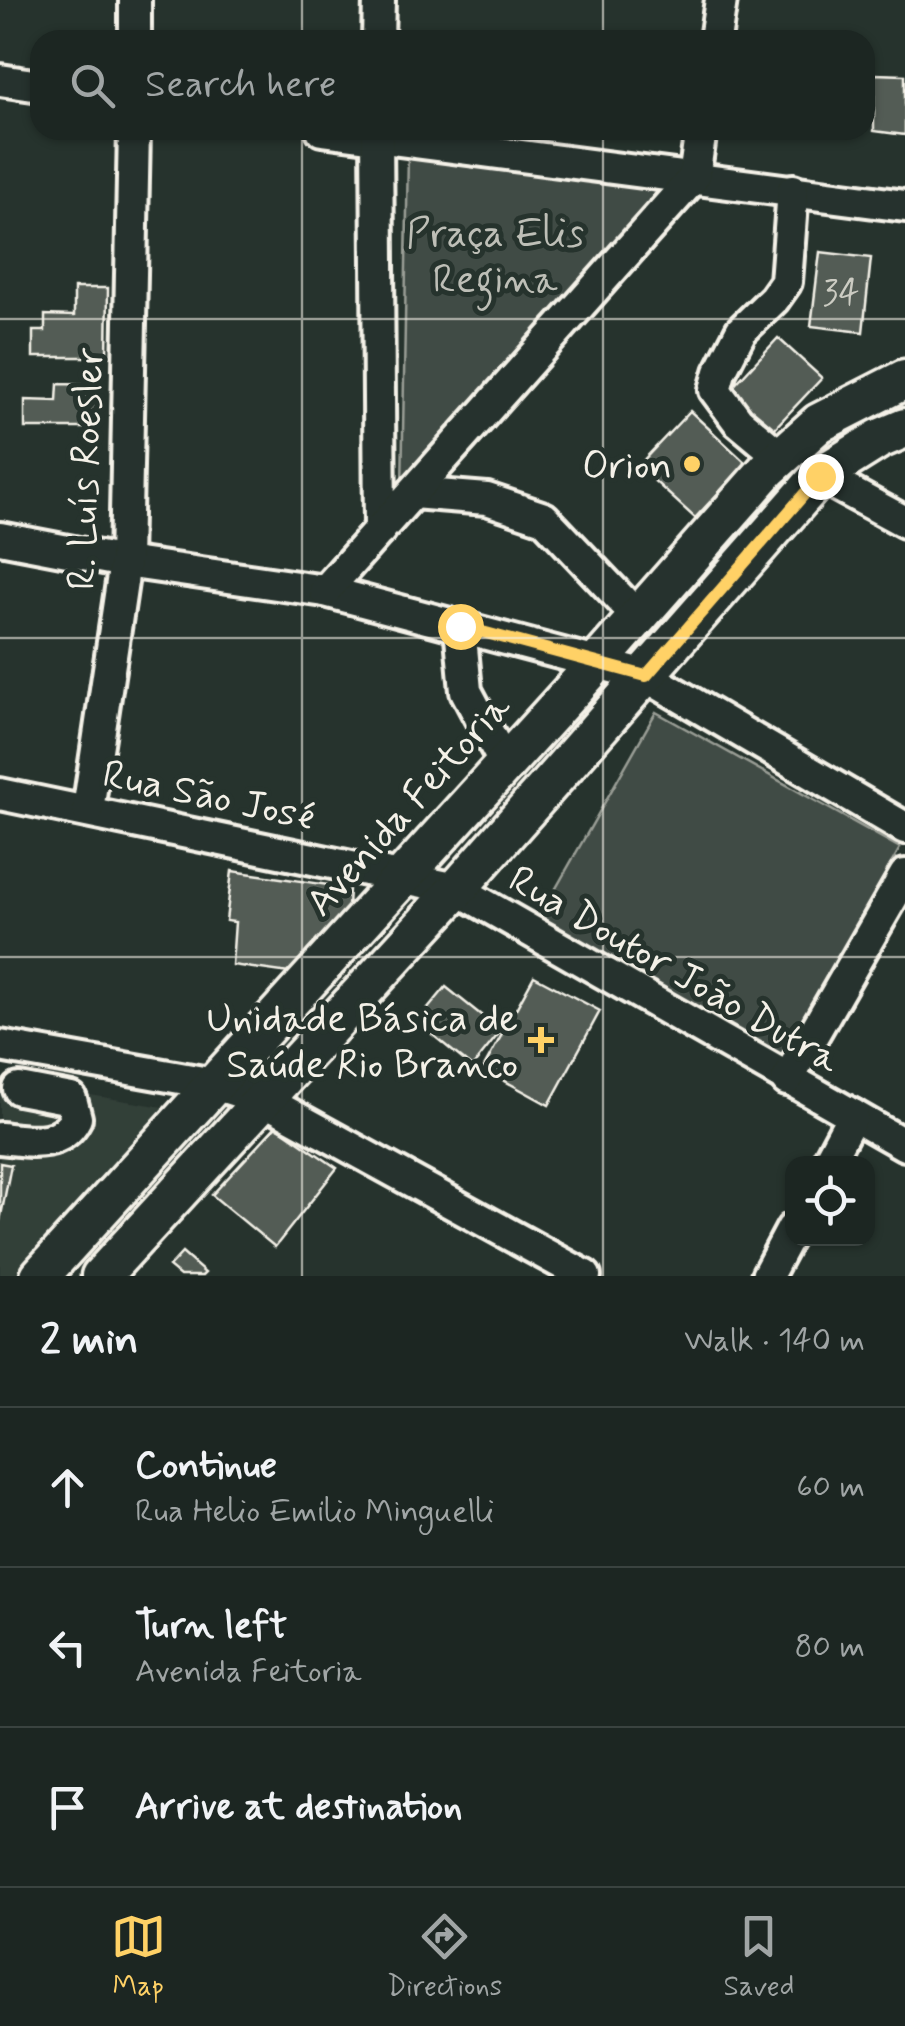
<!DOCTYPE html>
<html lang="en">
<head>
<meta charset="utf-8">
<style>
	body { margin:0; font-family:Mynerve,sans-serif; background:#29322f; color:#f1f3f6 }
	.controls { position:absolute; right:30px; bottom:30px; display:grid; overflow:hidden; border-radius:20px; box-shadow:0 2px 8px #0004 }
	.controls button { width:90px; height:90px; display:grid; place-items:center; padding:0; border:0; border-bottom:2px solid #3a4340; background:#1c2622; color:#f1f3f6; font:50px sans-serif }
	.stop { position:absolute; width:30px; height:30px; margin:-22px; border:8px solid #ffd166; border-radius:50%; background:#fff }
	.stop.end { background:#ffd166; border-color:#fff; box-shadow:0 2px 10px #0008 }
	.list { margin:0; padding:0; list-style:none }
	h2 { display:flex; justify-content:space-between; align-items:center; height:130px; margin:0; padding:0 40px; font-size:42px }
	h2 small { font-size:32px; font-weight:400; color:#a0a5a5 }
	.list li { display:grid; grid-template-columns:65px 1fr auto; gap:30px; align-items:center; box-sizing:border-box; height:160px; padding:0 40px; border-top:2px solid #3a4340 }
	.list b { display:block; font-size:38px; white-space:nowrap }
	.list p { margin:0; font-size:32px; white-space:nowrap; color:#a0a5a5 }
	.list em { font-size:32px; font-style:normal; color:#a0a5a5 }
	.icon { flex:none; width:55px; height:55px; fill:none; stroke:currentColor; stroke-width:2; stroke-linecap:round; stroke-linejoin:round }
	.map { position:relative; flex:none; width:905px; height:1276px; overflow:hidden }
	.search { position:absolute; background:#1c2622; box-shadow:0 2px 8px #0004; left:30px; right:30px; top:30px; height:110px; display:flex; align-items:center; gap:25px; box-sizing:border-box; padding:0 35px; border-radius:30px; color:#a0a5a5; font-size:38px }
	.sheet { height:610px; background:#1c2622 }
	nav { display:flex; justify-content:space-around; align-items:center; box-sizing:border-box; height:140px; border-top:2px solid #3a4340; background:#1c2622; font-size:28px; color:#a0a5a5 }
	nav a { display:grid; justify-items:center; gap:5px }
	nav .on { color:#ffd166 }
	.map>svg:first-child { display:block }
	.built { fill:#333f39 }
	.green { fill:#414b45; stroke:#9a9e96; stroke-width:2.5 }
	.building { fill:#525c55; stroke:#f4f1e8; stroke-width:2.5 }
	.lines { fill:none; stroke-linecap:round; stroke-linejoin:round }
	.minor-casing { stroke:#f4f1e8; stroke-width:38 }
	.major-casing { stroke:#f4f1e8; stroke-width:45 }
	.minor { stroke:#26332d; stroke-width:30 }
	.major { stroke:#26332d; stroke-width:38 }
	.route { stroke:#ffd166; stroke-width:12 }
	.grid { fill:none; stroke:#f4f1e8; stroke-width:2.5; stroke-opacity:0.55 }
	.poi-dot { fill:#ffd166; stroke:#26332d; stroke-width:4 }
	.labels { text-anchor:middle; stroke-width:10; stroke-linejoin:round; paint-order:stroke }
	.number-label { font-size:35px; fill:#ccccc3 }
	.park-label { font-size:40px; fill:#bebfb7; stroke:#26332d }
	.poi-label { font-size:40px; fill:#f4f1e8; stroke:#26332d; text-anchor:end }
	.street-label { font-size:40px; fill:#f4f1e8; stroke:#26332d }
</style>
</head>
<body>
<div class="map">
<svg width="905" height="1276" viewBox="0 0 905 1276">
	<rect width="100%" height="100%" fill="#26332d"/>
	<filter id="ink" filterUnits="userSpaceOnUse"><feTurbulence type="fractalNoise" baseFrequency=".01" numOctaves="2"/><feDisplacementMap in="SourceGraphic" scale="20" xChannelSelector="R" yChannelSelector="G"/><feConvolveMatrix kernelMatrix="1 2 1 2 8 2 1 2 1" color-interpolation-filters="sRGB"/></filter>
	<g filter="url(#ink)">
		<!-- built -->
		<path class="built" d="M0,1080L181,1110L29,1276H0Z"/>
		<!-- green -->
		<g class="green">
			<path d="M408,153L676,189L402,490Z"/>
			<path d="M656,712L900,848L782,1056L538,920Z"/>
		</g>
		<!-- building -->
		<g class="building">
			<path d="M874,74L905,75V135L874,131Z"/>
			<path d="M820,252L871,258L863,332L811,326Z"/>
			<path d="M74,288H108L107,357H33V331H45V315L74,316Z"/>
			<path d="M778,338L822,378L772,431L729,391Z"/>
			<path d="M58,384L98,385L97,428H25V400L57,401Z"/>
			<path d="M690,411L746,463L695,518L638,466Z"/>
			<path d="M232,871L349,888L348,908L289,973L232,965L235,922L226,921Z"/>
			<path d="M534,976L600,1011L549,1105L483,1069Z"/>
			<path d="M446,987L501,1031L472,1067L417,1022Z"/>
			<path d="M276,1126L337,1168L275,1247L212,1195Z"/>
			<path d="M0,1163L11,1165L0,1221Z"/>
			<path d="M182,1253L205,1273L202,1276H180L169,1267Z"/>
		</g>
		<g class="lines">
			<!-- minor casing -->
			<g class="minor-casing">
				<g id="minor">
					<path d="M135,0V40"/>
					<path d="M378,40L379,0"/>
					<path d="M715,40L721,0"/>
					<path d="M0,80L40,86"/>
					<path d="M322,130L905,206"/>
					<path d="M377,130L380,530"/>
					<path d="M781,457L738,421L715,390L720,372L741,331L774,299L786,282L793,190"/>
					<path d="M820,476L905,522"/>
					<path d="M413,493L487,499L544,518L638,617"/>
					<path d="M0,538L125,562L325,591L646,676L905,828"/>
					<path d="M325,591L694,177L701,130"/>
					<path d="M460,626L466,691L505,764"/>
					<path d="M0,794L457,889L905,1145"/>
					<path d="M88,810L125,562L134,130"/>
					<path d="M0,1046L214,1084L264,1100L585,1276"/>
					<path d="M787,1080L905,875"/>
					<path d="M0,1138C28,1141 61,1148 76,1118L71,1099L19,1089"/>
					<path d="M827,1164L853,1115"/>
					<path d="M767,1276L792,1229"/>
				</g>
			</g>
			<!-- major casing -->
			<g class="major-casing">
				<g id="major">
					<path d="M40,1276L599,661L768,469L819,423L905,379"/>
					<path d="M101,1276L457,889L820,476L879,439L905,428"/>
				</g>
			</g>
			<!-- minor -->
			<use href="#minor" class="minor"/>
			<!-- major -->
			<use href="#major" class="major"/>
		</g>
	</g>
	<g class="lines" filter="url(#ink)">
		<!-- route -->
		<path class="route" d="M460,626L646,676L820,476"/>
	</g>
	<!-- grid -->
	<path class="grid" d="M302,0V40M603,0V40M302,130V1276M603,130V1276M0,319H905M0,638H905M0,957H905"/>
	<!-- markers -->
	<g class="poi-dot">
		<circle cx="692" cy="464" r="10"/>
		<path d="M536 1025h10v10h10v10h-10v10h-10v-10h-10v-10h10z"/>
	</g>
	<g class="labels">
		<!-- number labels -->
		<g class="number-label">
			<text x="841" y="304">34</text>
		</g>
		<!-- park labels -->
		<g class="park-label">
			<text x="495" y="246">Praça Elis<tspan x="495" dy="46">Regina</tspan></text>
		</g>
		<!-- poi labels -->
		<g class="poi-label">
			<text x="672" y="478">Orion</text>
			<text x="518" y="1031">Unidade Básica de<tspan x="518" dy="46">Saúde Rio Branco</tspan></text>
		</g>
		<!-- street labels -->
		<g class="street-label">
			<text transform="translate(84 469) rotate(-88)" y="14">R. Luís Roesler</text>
			<text transform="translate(209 794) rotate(12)" y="14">Rua São José</text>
			<text transform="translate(407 804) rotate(-48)" y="14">Avenida Feitoria</text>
			<text transform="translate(675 968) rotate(30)" y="14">Rua Doutor João Dutra</text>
		</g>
	</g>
</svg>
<div class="controls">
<button><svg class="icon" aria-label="locate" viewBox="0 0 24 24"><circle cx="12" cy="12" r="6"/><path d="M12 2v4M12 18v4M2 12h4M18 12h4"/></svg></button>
</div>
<div class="stop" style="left:460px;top:626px"></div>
<div class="stop end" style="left:820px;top:476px"></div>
<div class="search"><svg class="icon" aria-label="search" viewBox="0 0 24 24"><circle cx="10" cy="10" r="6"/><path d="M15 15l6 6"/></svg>Search here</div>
</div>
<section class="sheet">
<h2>2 min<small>Walk · 140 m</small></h2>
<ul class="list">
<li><svg class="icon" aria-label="ahead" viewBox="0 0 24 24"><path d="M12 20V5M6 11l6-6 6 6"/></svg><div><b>Continue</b><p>Rua Helio Emilio Minguelli</p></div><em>60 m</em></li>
<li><svg class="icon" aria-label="left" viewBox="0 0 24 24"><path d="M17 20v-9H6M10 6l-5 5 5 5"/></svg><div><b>Turn left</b><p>Avenida Feitoria</p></div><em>80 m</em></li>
<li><svg class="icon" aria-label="arrive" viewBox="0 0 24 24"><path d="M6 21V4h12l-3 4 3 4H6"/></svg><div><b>Arrive at destination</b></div></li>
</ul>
</section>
<nav>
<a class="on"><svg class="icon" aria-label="map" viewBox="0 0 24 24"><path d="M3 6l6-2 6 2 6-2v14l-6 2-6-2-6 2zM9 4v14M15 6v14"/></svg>Map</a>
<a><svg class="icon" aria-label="directions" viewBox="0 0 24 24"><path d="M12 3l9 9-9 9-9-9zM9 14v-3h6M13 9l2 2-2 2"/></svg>Directions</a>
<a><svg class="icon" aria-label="saved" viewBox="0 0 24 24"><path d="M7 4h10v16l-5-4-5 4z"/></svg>Saved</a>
</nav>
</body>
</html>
